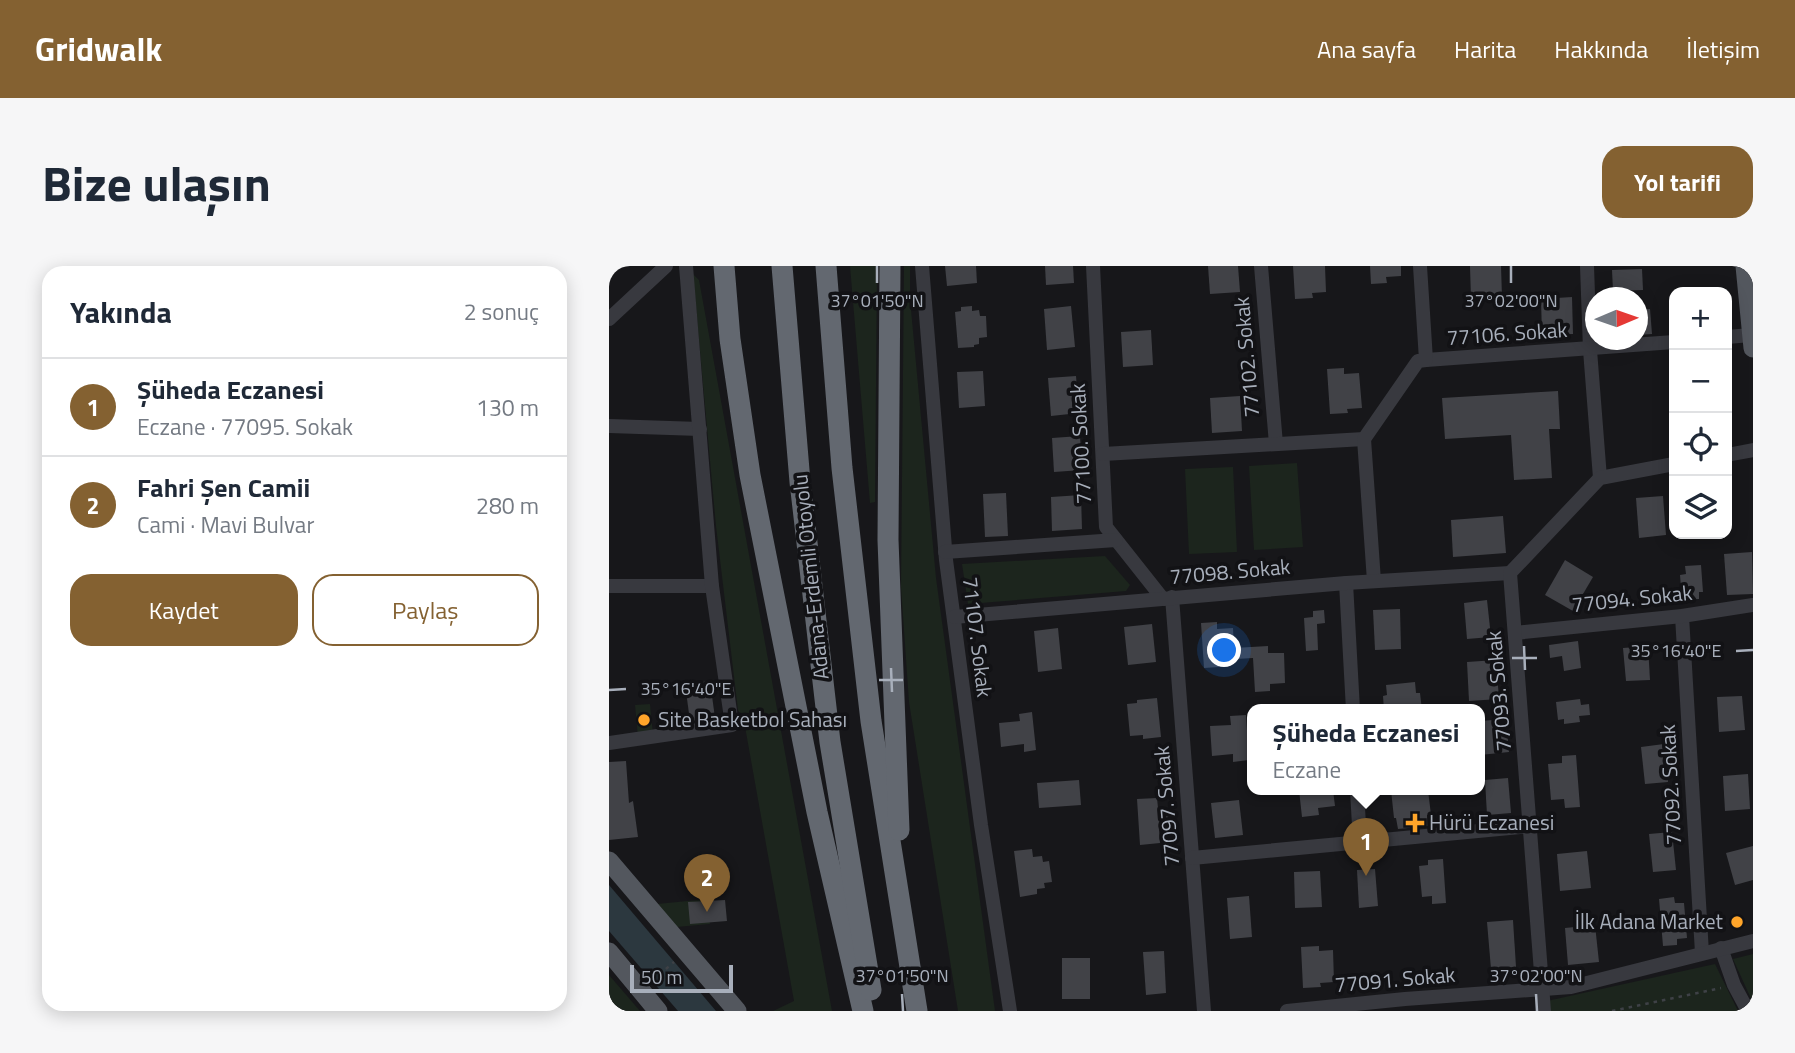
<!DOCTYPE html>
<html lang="tr">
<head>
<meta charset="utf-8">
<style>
	body { margin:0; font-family:"Titillium Web",sans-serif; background:#f6f6f7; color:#1f2937 }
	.controls { position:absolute; right:21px; top:21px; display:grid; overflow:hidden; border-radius:14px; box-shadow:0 4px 18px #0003 }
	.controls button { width:63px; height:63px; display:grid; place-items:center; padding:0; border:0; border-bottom:2px solid #e0e1e3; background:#fff; color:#1f2937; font:35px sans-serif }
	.compass { position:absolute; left:976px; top:21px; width:63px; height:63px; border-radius:50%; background:#fff; box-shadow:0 4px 18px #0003; rotate:88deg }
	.scale { position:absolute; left:21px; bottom:18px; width:103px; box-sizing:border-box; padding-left:7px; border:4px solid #a8afbb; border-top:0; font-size:19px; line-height:24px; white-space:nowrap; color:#a8afbb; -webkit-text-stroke:5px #121215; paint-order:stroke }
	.you { position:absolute; left:616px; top:385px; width:24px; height:24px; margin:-18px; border:5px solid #fff; border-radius:50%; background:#1a73e8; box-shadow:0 0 0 10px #1a73e833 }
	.badge { display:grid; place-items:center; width:46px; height:46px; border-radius:50%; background:#846131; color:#fff; font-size:23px; font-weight:700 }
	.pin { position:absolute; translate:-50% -58px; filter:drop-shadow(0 2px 4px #0008) }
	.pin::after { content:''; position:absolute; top:37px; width:24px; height:21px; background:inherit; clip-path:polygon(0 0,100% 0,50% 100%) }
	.popup { position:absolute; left:638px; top:438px; width:238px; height:91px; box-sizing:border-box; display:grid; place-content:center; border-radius:14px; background:#fff; filter:drop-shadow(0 2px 5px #0005); font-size:23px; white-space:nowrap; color:#747a83 }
	.popup b { font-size:26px; color:#1f2937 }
	.popup::after { content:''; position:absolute; left:50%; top:100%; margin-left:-14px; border:14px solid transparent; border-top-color:#fff }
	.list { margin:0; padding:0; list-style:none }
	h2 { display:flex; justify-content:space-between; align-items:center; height:91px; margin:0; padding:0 28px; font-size:30px }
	h2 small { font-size:23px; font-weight:400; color:#747a83 }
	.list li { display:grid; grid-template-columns:46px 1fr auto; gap:21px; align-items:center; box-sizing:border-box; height:98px; padding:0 28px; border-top:2px solid #e0e1e3 }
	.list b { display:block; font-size:26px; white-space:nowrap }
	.list p { margin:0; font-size:23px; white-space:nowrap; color:#747a83 }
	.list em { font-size:23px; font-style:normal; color:#747a83 }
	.actions { display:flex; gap:14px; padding:21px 28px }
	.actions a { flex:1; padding:16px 0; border:2px solid #846131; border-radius:21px; text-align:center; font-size:24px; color:#846131 }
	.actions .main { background:#846131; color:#fff }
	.icon { flex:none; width:38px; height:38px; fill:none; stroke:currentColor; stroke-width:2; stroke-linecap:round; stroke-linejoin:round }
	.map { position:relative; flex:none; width:1144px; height:745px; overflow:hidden; border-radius:21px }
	header { display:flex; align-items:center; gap:42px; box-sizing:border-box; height:98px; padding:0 35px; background:#846131; color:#fff }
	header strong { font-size:33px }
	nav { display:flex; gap:38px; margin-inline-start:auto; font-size:24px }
	.intro { display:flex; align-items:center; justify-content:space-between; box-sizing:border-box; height:168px; padding:0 42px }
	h1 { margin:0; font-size:49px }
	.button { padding:18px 32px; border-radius:21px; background:#846131; color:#fff; font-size:24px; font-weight:700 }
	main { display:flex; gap:42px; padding:0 42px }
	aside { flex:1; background:#fff; border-radius:21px; box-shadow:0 4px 18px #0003 }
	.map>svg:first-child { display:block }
	.green { fill:#1c251d }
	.water { fill:#2c383f }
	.building { fill:#414247 }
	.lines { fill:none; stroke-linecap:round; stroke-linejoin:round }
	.path { stroke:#3e4146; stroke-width:2.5; stroke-dasharray:3.5 5; stroke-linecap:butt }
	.minor { stroke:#38393f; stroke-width:14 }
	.major { stroke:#53575e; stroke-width:19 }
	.highway { stroke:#636870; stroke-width:21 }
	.ticks { fill:none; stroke:#a8afbb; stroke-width:2.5 }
	.poi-dot { fill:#ffa52a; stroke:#121215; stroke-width:2.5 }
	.labels { text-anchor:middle; stroke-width:7; stroke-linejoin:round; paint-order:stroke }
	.street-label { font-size:21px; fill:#a8afbb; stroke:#121215 }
	.poi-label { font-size:21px; fill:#a8afbb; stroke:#121215; text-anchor:start }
	.ticks-label { font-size:18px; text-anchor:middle; fill:#a8afbb; stroke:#121215; stroke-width:7; stroke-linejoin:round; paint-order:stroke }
</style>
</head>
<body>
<header>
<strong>Gridwalk</strong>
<nav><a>Ana sayfa</a><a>Harita</a><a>Hakkında</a><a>İletişim</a></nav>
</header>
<div class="intro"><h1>Bize ulaşın</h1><a class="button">Yol tarifi</a></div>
<main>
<aside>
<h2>Yakında<small>2 sonuç</small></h2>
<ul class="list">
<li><span class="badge">1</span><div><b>Şüheda Eczanesi</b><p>Eczane · 77095. Sokak</p></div><em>130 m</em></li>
<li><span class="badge">2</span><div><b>Fahri Şen Camii</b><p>Cami · Mavi Bulvar</p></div><em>280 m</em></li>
</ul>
<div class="actions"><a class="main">Kaydet</a><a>Paylaş</a></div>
</aside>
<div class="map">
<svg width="1144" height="745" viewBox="0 0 1144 745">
	<rect width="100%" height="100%" fill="#17171a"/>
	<!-- green -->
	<g class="green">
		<path d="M241,0H268L266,236L261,237Z"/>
		<path d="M295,0H301V33L327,312L386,745H349L300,436L292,321Z"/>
		<path d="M84,8L90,14L223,745H164L185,735L135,455L129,444L107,260Z"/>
		<path d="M688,197L694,281L645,284L640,200Z"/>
		<path d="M624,201L628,286L580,288L576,203Z"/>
		<path d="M496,290L521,319L517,325L359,338L353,298Z"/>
		<path d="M41,438L44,469L29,471L26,439Z"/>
		<path d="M99,633L101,658L67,661L48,638Z"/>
		<path d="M1144,688V737L1124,693Z"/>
		<path d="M1106,698L1129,745H940L938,735Z"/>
		<path d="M0,709L31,745H0Z"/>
	</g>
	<!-- water -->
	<path class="water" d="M0,619L107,745H69L0,665Z"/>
	<!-- building -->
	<g class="building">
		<path d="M336,0H367L368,17L338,20Z"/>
		<path d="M436,0H464L465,17L437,19Z"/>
		<path d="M599,0H629L631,26L601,28Z"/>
		<path d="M684,0H716L717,26L703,27L704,32L686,33Z"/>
		<path d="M761,0H792V10L777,11L778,17L762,18Z"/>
		<path d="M861,0H892L893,31L862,33Z"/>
		<path d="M1033,3L1034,24L1004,25L1003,4Z"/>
		<path d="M963,31L964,68L933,69L932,33Z"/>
		<path d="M363,40V45L370,44L371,50H377L378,71L370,72V78L365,79V81L349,82L346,46L352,45V41Z"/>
		<path d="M462,40L466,81L438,84L435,43Z"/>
		<path d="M1041,43L1043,68L1028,69V44Z"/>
		<path d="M542,64L544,99L514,101L512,66Z"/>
		<path d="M735,102V108L750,107L753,142L738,143L739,147L721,148L718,103Z"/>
		<path d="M374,105L376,140L350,142L348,106Z"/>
		<path d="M467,110L470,147L442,150L439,112Z"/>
		<path d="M949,125L951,163H940L943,212L905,214L902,169L836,173L833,132Z"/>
		<path d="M631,130L633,165L603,167L601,132Z"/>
		<path d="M471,170L473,204L445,206L443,172Z"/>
		<path d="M397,227L399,270L376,271L374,228Z"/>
		<path d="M472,229L473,263L443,265L442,231Z"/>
		<path d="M1054,230L1057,269L1030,272L1027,232Z"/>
		<path d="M894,250L897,287L844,291L842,254Z"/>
		<path d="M1143,286L1144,328L1118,329L1115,288Z"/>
		<path d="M956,294L984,311L964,345L936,329Z"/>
		<path d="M1092,299L1094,326H1090V333L1073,334L1071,309L1077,308L1076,300Z"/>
		<path d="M878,334L882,371L858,373L855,337Z"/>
		<path d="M791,343L792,383L766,384L764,344Z"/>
		<path d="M715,344L716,357L708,358L709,384L697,385L695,352L704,351V345Z"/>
		<path d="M608,356V363L624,362L625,382L659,380V387H675L676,417L661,418V425L646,426L644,392L610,394V401L595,402L592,357Z"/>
		<path d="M543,358L547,396L519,399L515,361Z"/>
		<path d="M449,362L453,403L429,406L425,365Z"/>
		<path d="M969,375L972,402L955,405L953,390L941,392L940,379Z"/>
		<path d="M1039,380L1041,414L1017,415L1014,382Z"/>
		<path d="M887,394L890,433L860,435L858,396Z"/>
		<path d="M101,415L106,452L81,455L76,418Z"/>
		<path d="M806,416L807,427H811L813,444H775L774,430L778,429L777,419Z"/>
		<path d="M1133,430L1136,464L1110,466L1108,431Z"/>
		<path d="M548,432L552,471L534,473V469L521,470L518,438L528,437V434Z"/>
		<path d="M971,433L972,439L980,438L981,449L970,450L971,456L955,458V453L949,454L947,436Z"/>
		<path d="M423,446L427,484L415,486V478L392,481L390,457L411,455L410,448Z"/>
		<path d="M637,449L640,494L624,496V488L603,490L601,460L622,459L621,450Z"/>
		<path d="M897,453L900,486L871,489V455Z"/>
		<path d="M1055,478L1059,516L1036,518L1032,481Z"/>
		<path d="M967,489L971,541L956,542L955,533L942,534L939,498L953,497V490Z"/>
		<path d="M17,495L20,537L24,535L29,571L0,574V496Z"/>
		<path d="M1139,508L1141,543L1116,545L1114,510Z"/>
		<path d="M899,512L902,547L878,549L876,514Z"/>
		<path d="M470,514L472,539L430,542L428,517Z"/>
		<path d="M690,524H724L726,540L709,542L710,549L693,551Z"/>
		<path d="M782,524H819L822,549H818L819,560L789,563L787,552H785Z"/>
		<path d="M548,532L549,542H560L561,563L550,564L551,577L531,579L528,533Z"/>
		<path d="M630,534L634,569L606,572L602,537Z"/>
		<path d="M1063,566L1067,604L1044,606L1040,568Z"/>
		<path d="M1144,580V614L1126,619L1117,587Z"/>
		<path d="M423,583L424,591L433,590L434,596L440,595L443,616L435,617L436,622L428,623V628L411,631L405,585Z"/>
		<path d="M978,585L982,622L951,625L948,588Z"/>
		<path d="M834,593L837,637L823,638V630L813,631L810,600L819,599V594Z"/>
		<path d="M766,603L769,640L750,642L748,604Z"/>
		<path d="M711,605L713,641L686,642L685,606Z"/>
		<path d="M640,630L643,671L621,673L618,632Z"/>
		<path d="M1065,631L1066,637H1075L1078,672L1068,673V679L1054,680L1050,633Z"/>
		<path d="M116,634L118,655L81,658L79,636Z"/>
		<path d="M904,654L907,701L882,703L878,656Z"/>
		<path d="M986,659L990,696L959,699L956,662Z"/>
		<path d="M710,680V685L724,684L725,716L711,717L712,721L694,722L692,681Z"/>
		<path d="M555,685L557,727L537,729L534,686Z"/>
		<rect x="453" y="692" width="28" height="41"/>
	</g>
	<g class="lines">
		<!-- path -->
		<g class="path">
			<path d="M44,714L65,696"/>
			<path d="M1003,745L1112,722"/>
		</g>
		<!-- minor -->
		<g class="minor">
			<path d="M313,0L337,294L372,559L401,745"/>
			<path d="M484,0L497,261L554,333"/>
			<path d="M652,0L667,178"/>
			<path d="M978,0L981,84L991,212"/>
			<path d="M0,53L57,0"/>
			<path d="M1118,71L1142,69"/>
			<path d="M817,94L1065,76"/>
			<path d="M0,160L91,163"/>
			<path d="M494,188L755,173"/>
			<path d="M1118,189L1144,184"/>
			<path d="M336,286L507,274"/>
			<path d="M765,315L755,173L809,95L817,94L811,0"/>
			<path d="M737,317L744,444"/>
			<path d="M0,320H103"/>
			<path d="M563,331L595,745"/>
			<path d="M1073,350L1093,687"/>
			<path d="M345,351L737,317L901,307"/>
			<path d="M906,367L1073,350L1144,339"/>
			<path d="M0,477L123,459L103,320L77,0"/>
			<path d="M748,524L751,577"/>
			<path d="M583,592L922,560"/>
			<path d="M1112,682L1125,719L1139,745"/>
			<path d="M678,745L796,733L962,721L1144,675"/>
			<path d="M935,745L901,307L991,212L1065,198"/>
		</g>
		<!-- major -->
		<g class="major">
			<path d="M1136,0L1144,82"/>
			<path d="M0,595L128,745"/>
			<path d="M0,686L49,745"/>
		</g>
		<!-- highway -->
		<g class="highway">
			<path d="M115,0L121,73L141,209L208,546L254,745"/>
			<path d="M173,0L191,216L221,476L262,724"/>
			<path d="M217,0L233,202L262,455L308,745"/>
			<path d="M281,0L279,274L290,564"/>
		</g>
	</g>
	<!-- ticks -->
	<path class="ticks" d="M268,0V17M902,0V17M915,380L916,404M1127,385L1144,384M903,392H928M282,402L283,426M270,414H294M0,424L17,423M293,728L294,745M927,728L928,745"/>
	<!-- markers -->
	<g class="poi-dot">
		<circle cx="35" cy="454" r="7"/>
		<path d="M802.5 546.5h7v7h7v7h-7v7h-7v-7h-7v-7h7z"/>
		<circle cx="1128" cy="656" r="7"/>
	</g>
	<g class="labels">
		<!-- street labels -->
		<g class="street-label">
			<text transform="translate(898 68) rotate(-4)" y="7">77106. Sokak</text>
			<text transform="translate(638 91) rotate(-95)" y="7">77102. Sokak</text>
			<text transform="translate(472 178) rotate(-93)" y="7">77100. Sokak</text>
			<text transform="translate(621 306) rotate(-5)" y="7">77098. Sokak</text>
			<text transform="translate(202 311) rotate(-96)" y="7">Adana-Erdemli Otoyolu</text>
			<text transform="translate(1023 333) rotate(-6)" y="7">77094. Sokak</text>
			<text transform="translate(368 371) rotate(83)" y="7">71107. Sokak</text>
			<text transform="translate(890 425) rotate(-95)" y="7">77093. Sokak</text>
			<text transform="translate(1062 519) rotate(-93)" y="7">77092. Sokak</text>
			<text transform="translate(558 540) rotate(-95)" y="7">77097. Sokak</text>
			<text transform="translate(786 714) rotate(-5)" y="7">77091. Sokak</text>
		</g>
		<!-- poi labels -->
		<g class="poi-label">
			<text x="49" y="461">Site Basketbol Sahası</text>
			<text x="820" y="564">Hürü Eczanesi</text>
			<text x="1114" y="663" text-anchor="end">İlk Adana Market</text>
		</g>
	</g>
	<g class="ticks-label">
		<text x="268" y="41">37°01'50"N</text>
		<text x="902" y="41">37°02'00"N</text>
		<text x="1067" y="391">35°16'40"E</text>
		<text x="77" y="429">35°16'40"E</text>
		<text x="293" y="716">37°01'50"N</text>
		<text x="927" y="716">37°02'00"N</text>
	</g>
</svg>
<div class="controls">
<button>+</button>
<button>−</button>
<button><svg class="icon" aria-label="locate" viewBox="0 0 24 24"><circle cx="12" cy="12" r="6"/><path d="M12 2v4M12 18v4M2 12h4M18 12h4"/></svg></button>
<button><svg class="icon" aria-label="layers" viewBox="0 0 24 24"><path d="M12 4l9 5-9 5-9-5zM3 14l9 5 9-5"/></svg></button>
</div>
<svg class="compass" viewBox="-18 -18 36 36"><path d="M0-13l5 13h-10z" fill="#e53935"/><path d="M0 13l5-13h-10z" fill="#747a83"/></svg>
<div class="scale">50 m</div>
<div class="you"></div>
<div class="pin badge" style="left:757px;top:610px">1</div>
<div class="popup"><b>Şüheda Eczanesi</b>Eczane</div>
<div class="pin badge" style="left:98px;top:646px">2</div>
</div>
</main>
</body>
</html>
